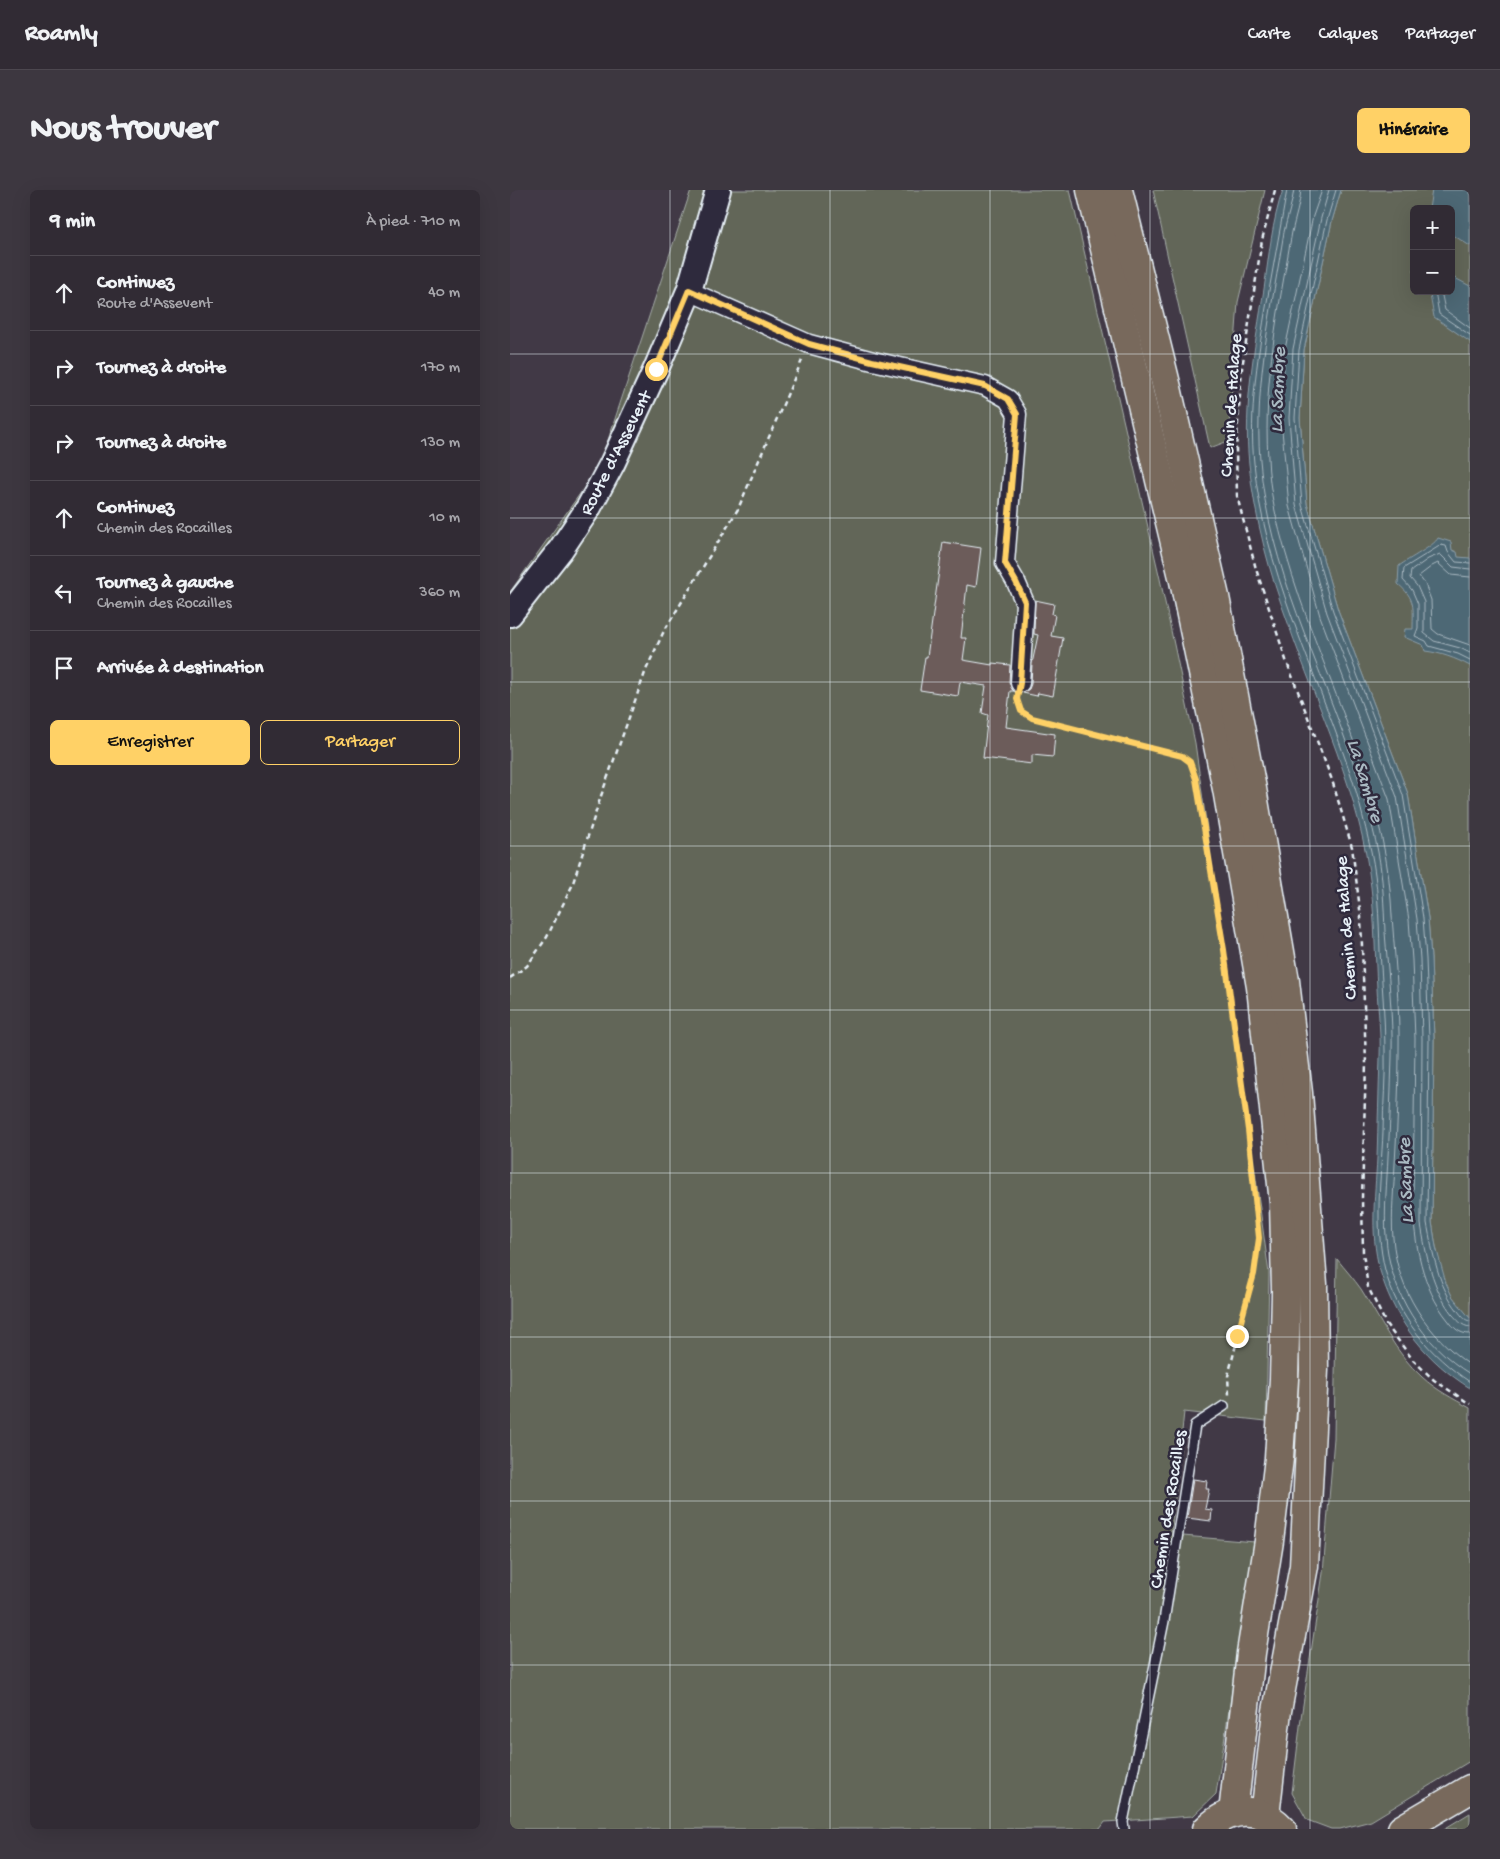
<!DOCTYPE html>
<html lang="fr">
<head>
<meta charset="utf-8">
<style>
	body { margin:0; font-family:"Gochi Hand",sans-serif; background:#3d3740; color:#f1f3f6 }
	.controls { position:absolute; right:15px; top:15px; display:grid; overflow:hidden; border-radius:8px; box-shadow:0 5px 20px #0002 }
	.controls button { width:45px; height:45px; display:grid; place-items:center; padding:0; border:0; border-bottom:1px solid #4c474f; background:#312b34; color:#f1f3f6; font:25px sans-serif }
	.stop { position:absolute; width:15px; height:15px; margin:-11px; border:4px solid #ffd166; border-radius:50%; background:#fff }
	.stop.end { background:#ffd166; border-color:#fff; box-shadow:0 1px 5px #0008 }
	.list { margin:0; padding:0; list-style:none }
	h2 { display:flex; justify-content:space-between; align-items:center; height:65px; margin:0; padding:0 20px; font-size:21px }
	h2 small { font-size:16px; font-weight:400; color:#a8a7ac }
	.list li { display:grid; grid-template-columns:32px 1fr auto; gap:15px; align-items:center; box-sizing:border-box; height:75px; padding:0 20px; border-top:1px solid #4c474f }
	.list b { display:block; font-size:19px; white-space:nowrap }
	.list p { margin:0; font-size:16px; white-space:nowrap; color:#a8a7ac }
	.list em { font-size:16px; font-style:normal; color:#a8a7ac }
	.actions { display:flex; gap:10px; padding:15px 20px }
	.actions a { flex:1; padding:11px 0; border:1px solid #ffd166; border-radius:8px; text-align:center; font-size:18px; color:#ffd166 }
	.actions .main { background:#ffd166; color:#111 }
	.icon { flex:none; width:28px; height:28px; fill:none; stroke:currentColor; stroke-width:2; stroke-linecap:round; stroke-linejoin:round }
	.map { position:relative; flex:none; width:960px; height:1639px; overflow:hidden; border-radius:8px }
	header { display:flex; align-items:center; gap:30px; box-sizing:border-box; height:70px; padding:0 25px; background:#312b34; border-bottom:1px solid #4c474f }
	header strong { font-size:24px }
	nav { display:flex; gap:28px; margin-inline-start:auto; font-size:18px }
	.intro { display:flex; align-items:center; justify-content:space-between; box-sizing:border-box; height:120px; padding:0 30px }
	h1 { margin:0; font-size:35px }
	.button { padding:12px 22px; border-radius:8px; background:#ffd166; color:#111; font-size:18px; font-weight:700 }
	main { display:flex; gap:30px; padding:0 30px }
	aside { flex:1; background:#312b34; border-radius:8px; box-shadow:0 5px 20px #0002 }
	.map>svg:first-child { display:block }
	.green { fill:#626658; stroke:#a5aca8; fill-rule:evenodd }
	.water { fill:#4d6774; stroke:#8b9ea9 }
	.lines { fill:none; stroke-linecap:round; stroke-linejoin:round }
	.shore { stroke:#aabac3; stroke-width:1 }
	.building { fill:#6c5c5a; stroke:#e8f1f8 }
	.lane-casing { stroke:#e8f1f8; stroke-width:12 }
	.street-casing { stroke:#e8f1f8; stroke-width:21 }
	.secondary-casing { stroke:#e8f1f8; stroke-width:28 }
	.highway-casing { stroke:#e8f1f8; stroke-width:31 }
	.path { stroke:#e8f1f8; stroke-width:2.5; stroke-dasharray:5 4; stroke-linecap:butt }
	.lane { stroke:#2f2a3d; stroke-width:9 }
	.street { stroke:#2f2a3d; stroke-width:18 }
	.secondary { stroke:#2f2a3d; stroke-width:24 }
	.highway { stroke:#78695c; stroke-width:28 }
	.route { stroke:#ffd166; stroke-width:6 }
	.grid { fill:none; stroke:#e8f1f8; stroke-width:1; stroke-opacity:0.55 }
	.labels { text-anchor:middle; stroke-width:5; stroke-linejoin:round; paint-order:stroke }
	.street-label { font-size:19px; fill:#e8f1f8; stroke:#2f2a3d }
	.water-label { font-size:20px; font-style:italic; fill:#aabac3; stroke:#2f2a3d }
</style>
</head>
<body>
<header>
<strong>Roamly</strong>
<nav><a>Carte</a><a>Calques</a><a>Partager</a></nav>
</header>
<div class="intro"><h1>Nous trouver</h1><a class="button">Itinéraire</a></div>
<main>
<aside>
<h2>9 min<small>À pied · 710 m</small></h2>
<ul class="list">
<li><svg class="icon" aria-label="ahead" viewBox="0 0 24 24"><path d="M12 20V5M6 11l6-6 6 6"/></svg><div><b>Continuez</b><p>Route d'Assevent</p></div><em>40 m</em></li>
<li><svg class="icon" aria-label="right" viewBox="0 0 24 24"><path d="M7 20v-9h11M14 6l5 5-5 5"/></svg><div><b>Tournez à droite</b></div><em>170 m</em></li>
<li><svg class="icon" aria-label="right" viewBox="0 0 24 24"><path d="M7 20v-9h11M14 6l5 5-5 5"/></svg><div><b>Tournez à droite</b></div><em>130 m</em></li>
<li><svg class="icon" aria-label="ahead" viewBox="0 0 24 24"><path d="M12 20V5M6 11l6-6 6 6"/></svg><div><b>Continuez</b><p>Chemin des Rocailles</p></div><em>10 m</em></li>
<li><svg class="icon" aria-label="left" viewBox="0 0 24 24"><path d="M17 20v-9H6M10 6l-5 5 5 5"/></svg><div><b>Tournez à gauche</b><p>Chemin des Rocailles</p></div><em>360 m</em></li>
<li><svg class="icon" aria-label="arrive" viewBox="0 0 24 24"><path d="M6 21V4h12l-3 4 3 4H6"/></svg><div><b>Arrivée à destination</b></div></li>
</ul>
<div class="actions"><a class="main">Enregistrer</a><a>Partager</a></div>
</aside>
<div class="map">
<svg width="960" height="1639" viewBox="0 0 960 1639">
	<rect width="100%" height="100%" fill="#413946"/>
	<filter id="ink" filterUnits="userSpaceOnUse"><feTurbulence type="fractalNoise" baseFrequency=".02" numOctaves="2"/><feDisplacementMap in="SourceGraphic" scale="10" xChannelSelector="R" yChannelSelector="G"/><feConvolveMatrix kernelMatrix="1 2 1 2 8 2 1 2 1" color-interpolation-filters="sRGB"/></filter>
	<g filter="url(#ink)">
		<!-- green -->
		<g class="green">
			<path d="M181,0H560L650,389L685,553L759,1083L756,1231L674,1222L661,1345L745,1352L706,1604L683,1626L595,1632L590,1639H0V402L89,277Z"/>
			<path d="M643,0H755L728,112L718,251L700,258Z"/>
			<path d="M831,0H960V1128C954,1121 947,1114 942,1106C929,1085 926,1056 922,1032L924,849L921,768L918,728L898,604L828,420L797,314L790,228L794,160L822,31ZM904,19H941V101H904Z"/>
			<path d="M827,1069C835,1079 844,1089 851,1099C870,1129 885,1163 912,1187C926,1200 944,1209 960,1218V1571L861,1631L830,1639H821L797,1630L782,1603L791,1528L813,1383L824,1248Z"/>
			<path d="M960,1623V1639H934Z"/>
		</g>
		<!-- water -->
		<g class="water">
			<path d="M773,0H831L822,31L794,160L790,228L797,314L828,420L898,604L918,728L921,768L924,849L922,1032L926,1057L936,1093L942,1106L960,1128V1198C918,1172 887,1134 872,1087C859,1049 865,1007 867,968C868,934 869,900 870,867C871,844 868,821 867,798C865,764 865,730 861,697C850,602 809,522 778,433C759,382 745,329 739,274C733,216 745,156 754,99C759,66 762,31 773,0Z"/>
			<path d="M922,0H960V56L943,45L941,46V19H919Z"/>
			<path d="M941,86L960,96V152L924,127L920,105L921,101H941Z"/>
			<path d="M928,348L941,352L942,360L947,362L948,367L960,368V476C945,468 931,463 915,461L913,455L894,447L895,439H903C903,417 906,409 888,394L889,376C898,369 924,356 928,348Z"/>
		</g>
		<g class="lines">
			<!-- shore -->
			<g class="shore">
				<path d="M777,0C770,41 762,82 755,123C747,172 739,223 744,273C754,378 802,472 836,571C847,600 854,631 861,661C868,694 869,728 870,761C872,794 875,828 875,861C876,888 873,915 873,942C871,988 864,1035 875,1080C887,1126 920,1166 960,1192"/>
				<path d="M784,0C782,14 777,28 774,42C762,117 744,194 750,270C758,377 810,472 843,572C853,601 862,632 868,662C873,688 874,716 875,742C878,783 883,825 882,866C881,899 880,933 878,966C877,992 874,1020 876,1046C879,1102 913,1155 960,1184"/>
				<path d="M791,0C790,14 785,28 782,42C769,116 753,192 758,268C759,300 767,333 776,364C809,480 872,588 881,710C884,761 890,813 889,864C889,900 887,937 885,974C884,999 881,1024 883,1048C887,1100 918,1146 960,1175"/>
				<path d="M812,0L803,26L775,159L771,229L779,316L810,426L879,609L899,730L902,770L905,849L903,1012C904,1053 912,1098 938,1130C944,1138 949,1144 960,1144"/>
				<path d="M819,0L811,28L783,159L779,228L786,315L817,423L887,607L907,729L910,769L912,849L911,1034C916,1065 922,1098 942,1124C948,1130 951,1136 960,1137"/>
				<path d="M826,0L817,30L789,160L785,228L792,315L823,421L893,605L913,728L916,769L919,849L917,1033C923,1064 928,1096 948,1121C952,1126 954,1130 960,1131"/>
				<path d="M925,101L929,124L960,145"/>
				<path d="M931,101L935,120L960,138"/>
				<path d="M960,373L946,372L938,362L936,356L931,355L894,378L893,390L902,400L908,414V438L905,446L916,451L919,456L948,464L960,470"/>
				<path d="M960,379L943,377L930,364L918,369L901,381L900,388L907,396L914,412V443L924,451L950,458L960,463"/>
				<path d="M960,387L941,385L928,373L922,376L909,386L915,394L921,410L922,439L928,444L960,455"/>
			</g>
		</g>
		<!-- building -->
		<g class="building">
			<path d="M433,352L471,358L466,397L457,395L451,448H456L453,470L482,475V473L500,475L499,493L504,501H500L496,537L545,544L543,567L522,565V574L473,568L478,525L472,523L476,496L450,492L448,506L410,500L415,467H417Z"/>
			<path d="M525,410L544,414L542,424L545,425L541,446L553,448L543,506L528,503L527,506L513,503L519,499L521,494L522,474L528,445L524,444Z"/>
			<path d="M683,1289L697,1291L696,1299H699L695,1319L702,1320L701,1331L677,1328Z"/>
		</g>
		<g class="lines">
			<!-- lane casing -->
			<g class="lane-casing">
				<path id="lane" d="M614,1639L613,1632L654,1431L685,1235L714,1216"/>
			</g>
			<!-- street casing -->
			<g class="street-casing">
				<path id="street" d="M179,101L299,154L363,171L475,196L498,209L507,224L495,373L506,392L515,413L510,493"/>
			</g>
			<!-- secondary casing -->
			<g class="secondary-casing">
				<path id="secondary" d="M0,424L51,359L79,317L102,274L146,179L179,101L208,0"/>
			</g>
			<!-- highway casing -->
			<g class="highway-casing">
				<g id="highway">
					<path d="M581,0L674,391L717,599L751,797L774,1013L776,1101L774,1189L769,1268L759,1351L741,1463L723,1623"/>
					<path d="M608,0L657,198L705,407L742,599L775,791L788,903L803,1094L804,1180L794,1376L767,1521L755,1626"/>
					<path d="M697,1639C720,1617 750,1615 772,1639"/>
					<path d="M892,1639L960,1599"/>
				</g>
			</g>
			<!-- path -->
			<g class="path">
				<path d="M765,0L752,50L732,178L726,259L727,306L746,379L776,470L822,590L842,657L851,727L856,873L852,1008L853,1063L858,1097L876,1134L903,1170L924,1190L960,1214"/>
				<path d="M507,508L511,521L522,528L672,566L680,572L686,589L714,760L738,940L749,1048L744,1084L718,1186L719,1205"/>
				<path d="M0,788L17,776L37,747L62,696L91,606L136,480L153,443L228,319L293,168"/>
			</g>
			<!-- lane -->
			<use href="#lane" class="lane"/>
			<!-- street -->
			<use href="#street" class="street"/>
			<!-- secondary -->
			<use href="#secondary" class="secondary"/>
			<!-- highway -->
			<use href="#highway" class="highway"/>
		</g>
	</g>
	<g class="lines" filter="url(#ink)">
		<!-- route -->
		<path class="route" d="M146,179L179,100L299,154L362,171L475,196L498,209L507,224L495,373L506,392L515,412L510,493L507,509L511,521L522,528L672,566L680,572L686,589L714,760L738,940L749,1048L744,1084L727,1146"/>
	</g>
	<!-- grid -->
	<path class="grid" d="M160,0V1639M320,0V1639M480,0V1639M640,0V1639M800,0V1639M0,164H960M0,328H960M0,492H960M0,656H960M0,820H960M0,983H960M0,1147H960M0,1311H960M0,1475H960"/>
	<g class="labels">
		<!-- street labels -->
		<g class="street-label">
			<text transform="translate(719 215) rotate(-86)" y="7">Chemin de Halage</text>
			<text transform="translate(104 262) rotate(-63)" y="7">Route d'Assevent</text>
			<text transform="translate(834 738) rotate(-94)" y="7">Chemin de Halage</text>
			<text transform="translate(656 1319) rotate(-81)" y="7">Chemin des Rocailles</text>
		</g>
		<!-- water labels -->
		<g class="water-label">
			<text transform="translate(766 200) rotate(-88)" y="7">La Sambre</text>
			<text transform="translate(857 590) rotate(73)" y="7">La Sambre</text>
			<text transform="translate(894 991) rotate(-92)" y="7">La Sambre</text>
		</g>
	</g>
</svg>
<div class="controls">
<button>+</button>
<button>−</button>
</div>
<div class="stop" style="left:146px;top:179px"></div>
<div class="stop end" style="left:727px;top:1146px"></div>
</div>
</main>
</body>
</html>
